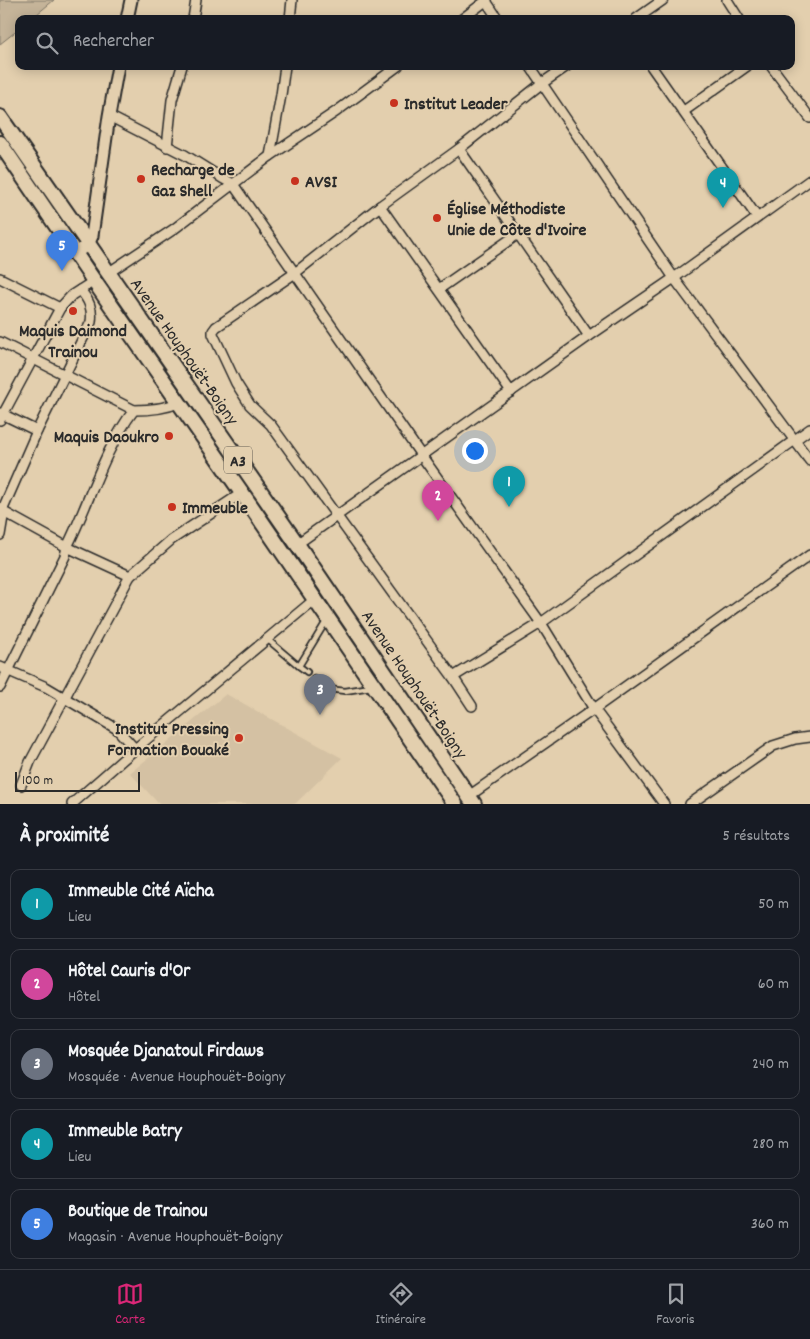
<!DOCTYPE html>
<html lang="fr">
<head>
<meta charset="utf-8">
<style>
	body { margin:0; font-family:Dekko,sans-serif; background:#20242c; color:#f1f3f6 }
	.scale { position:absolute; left:15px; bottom:12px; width:125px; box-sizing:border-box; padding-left:5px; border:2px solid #2b2b2b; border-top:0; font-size:14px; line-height:18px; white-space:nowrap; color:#2b2b2b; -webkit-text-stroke:4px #e3cfae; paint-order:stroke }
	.you { position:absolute; left:474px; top:450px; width:18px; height:18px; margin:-12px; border:4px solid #fff; border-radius:50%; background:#1a73e8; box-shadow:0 0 0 8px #1a73e833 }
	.badge { display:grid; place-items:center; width:32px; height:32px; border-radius:50%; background:#db2777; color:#fff; font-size:16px; font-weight:700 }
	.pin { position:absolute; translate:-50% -41px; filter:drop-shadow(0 1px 2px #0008) }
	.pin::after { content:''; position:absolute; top:26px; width:18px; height:15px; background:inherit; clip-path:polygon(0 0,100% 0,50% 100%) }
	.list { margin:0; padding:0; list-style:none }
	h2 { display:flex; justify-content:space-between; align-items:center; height:65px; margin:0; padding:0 20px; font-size:21px }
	h2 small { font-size:16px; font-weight:400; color:#9ea1a6 }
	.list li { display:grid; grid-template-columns:32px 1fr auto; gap:15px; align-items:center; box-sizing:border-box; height:70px; margin:0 10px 10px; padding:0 10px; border:1px solid #363941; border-radius:10px }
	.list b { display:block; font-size:19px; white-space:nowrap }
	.list p { margin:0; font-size:16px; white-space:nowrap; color:#9ea1a6 }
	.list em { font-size:16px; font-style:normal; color:#9ea1a6 }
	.icon { flex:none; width:28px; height:28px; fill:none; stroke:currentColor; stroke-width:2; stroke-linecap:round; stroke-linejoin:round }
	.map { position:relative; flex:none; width:810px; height:804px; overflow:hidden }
	.search { position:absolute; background:#171b24; box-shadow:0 2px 12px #0003; left:15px; right:15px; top:15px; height:55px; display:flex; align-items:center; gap:12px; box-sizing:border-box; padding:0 18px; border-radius:10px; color:#9ea1a6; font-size:19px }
	.sheet { height:465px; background:#171b24 }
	nav { display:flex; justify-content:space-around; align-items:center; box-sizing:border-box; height:70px; border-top:1px solid #363941; background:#171b24; font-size:14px; color:#9ea1a6 }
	nav a { display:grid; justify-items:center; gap:2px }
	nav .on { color:#db2777 }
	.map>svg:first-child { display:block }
	.built { fill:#d4c1a3 }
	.green { fill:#c5b499; stroke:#787062 }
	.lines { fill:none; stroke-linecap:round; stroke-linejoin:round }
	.service-casing { stroke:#2b2b2b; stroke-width:8 }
	.minor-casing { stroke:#2b2b2b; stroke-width:12 }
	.secondary-casing { stroke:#2b2b2b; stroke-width:15 }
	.trunk-casing { stroke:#2b2b2b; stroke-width:18 }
	.service { stroke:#e3cfae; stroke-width:4.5 }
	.minor { stroke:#e3cfae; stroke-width:9 }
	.secondary { stroke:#e3cfae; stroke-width:11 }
	.trunk { stroke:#e3cfae; stroke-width:14 }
	.poi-dot { fill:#c8321e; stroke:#e3cfae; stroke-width:2 }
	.labels { text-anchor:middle; stroke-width:4; stroke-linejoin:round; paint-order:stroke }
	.shield { fill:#e3cfae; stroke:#625c52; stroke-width:1 }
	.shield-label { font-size:16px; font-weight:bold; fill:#2b2b2b }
	.poi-label { font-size:18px; font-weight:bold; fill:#2b2b2b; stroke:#e3cfae; text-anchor:start }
	.street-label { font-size:18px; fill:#2b2b2b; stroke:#e3cfae }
</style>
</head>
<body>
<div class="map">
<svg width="810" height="804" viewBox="0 0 810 804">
	<rect width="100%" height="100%" fill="#e3cfae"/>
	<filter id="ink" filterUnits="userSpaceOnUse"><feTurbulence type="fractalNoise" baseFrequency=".02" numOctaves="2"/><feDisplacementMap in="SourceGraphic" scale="10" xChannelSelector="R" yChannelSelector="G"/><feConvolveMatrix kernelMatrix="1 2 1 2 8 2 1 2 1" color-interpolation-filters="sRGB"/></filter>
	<g filter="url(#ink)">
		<!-- built -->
		<path class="built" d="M226,694L342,758L295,804H159L130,773Z"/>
		<!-- green -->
		<path class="green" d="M0,0H54L31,19H19V29L0,44Z"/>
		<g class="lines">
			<!-- service casing -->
			<g class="service-casing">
				<g id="service">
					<path d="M267,639L299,666"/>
					<path d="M307,672L299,666L327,620"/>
					<path d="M314,678L328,689L345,691L371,687"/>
				</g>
			</g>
			<!-- minor casing -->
			<g class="minor-casing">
				<g id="minor">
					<path d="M727,0L739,19"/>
					<path d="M486,1L498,19"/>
					<path d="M193,19L196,0"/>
					<path d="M290,19L292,0"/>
					<path d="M462,19L487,0"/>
					<path d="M636,19L663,0"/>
					<path d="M530,66L674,278L810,461"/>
					<path d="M651,66L757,217"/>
					<path d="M771,66L810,118"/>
					<path d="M684,111L747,66"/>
					<path d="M109,116L185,155L222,178L233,184L421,455L541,623L594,709L664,804"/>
					<path d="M167,147L172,100L182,66"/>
					<path d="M459,149L589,336"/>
					<path d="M270,156L281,95L285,66"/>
					<path d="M380,206L511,392"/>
					<path d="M108,273L174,229L270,156L337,111L398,66"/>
					<path d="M0,278L60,308"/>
					<path d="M439,289L518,234"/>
					<path d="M0,342L134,410C150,410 164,409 178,403"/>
					<path d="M0,413L37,431"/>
					<path d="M0,420L60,308L72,295L94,281"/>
					<path d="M0,510L67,547C90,501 103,451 134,410"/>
					<path d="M0,535L3,517L2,511L37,431L91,322C93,309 89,300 80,290"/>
					<path d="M297,544L589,336L674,278L810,180"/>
					<path d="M0,667L46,687L117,729L135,749"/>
					<path d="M453,677L541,623L810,429"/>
					<path d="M0,687L65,556L67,547L130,576"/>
					<path d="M472,706L453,677L271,425L250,405L236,383L213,334V331L216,327L295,273L380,206L459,149L541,84L567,66"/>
					<path d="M21,785L30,762L130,576L171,540L242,493"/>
					<path d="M469,796L594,709L810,555"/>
					<path d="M72,804L135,749L314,600"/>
					<path d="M690,804L773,746L795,739L810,737"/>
				</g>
			</g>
			<!-- secondary casing -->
			<g class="secondary-casing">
				<g id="secondary">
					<path d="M127,19L131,0"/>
					<path d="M75,253L88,245L92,236L109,116L118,66"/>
				</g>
			</g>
			<!-- trunk casing -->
			<g class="trunk-casing">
				<g id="trunk">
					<path d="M0,117L297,544L474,804"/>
					<path d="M0,143L94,281L242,493L455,804"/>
				</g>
			</g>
			<!-- service -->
			<use href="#service" class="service"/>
			<!-- minor -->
			<use href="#minor" class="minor"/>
			<!-- secondary -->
			<use href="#secondary" class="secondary"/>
			<!-- trunk -->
			<use href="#trunk" class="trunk"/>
		</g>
	</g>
	<!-- markers -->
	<g class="poi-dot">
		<circle cx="394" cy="103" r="5"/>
		<circle cx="141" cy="179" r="5"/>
		<circle cx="295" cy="181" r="5"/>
		<circle cx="437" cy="218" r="5"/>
		<circle cx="73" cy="311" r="5"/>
		<circle cx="169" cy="436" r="5"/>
		<circle cx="172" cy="507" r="5"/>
		<circle cx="239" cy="738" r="5"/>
	</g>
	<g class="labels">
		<!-- shield labels -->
		<rect class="shield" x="224" y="446.5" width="28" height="27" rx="4"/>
		<g class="shield-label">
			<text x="238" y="466">A3</text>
		</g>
		<!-- poi labels -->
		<g class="poi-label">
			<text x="404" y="109">Institut Leader</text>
			<text x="151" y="175">Recharge de<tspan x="151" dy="21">Gaz Shell</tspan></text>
			<text x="305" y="187">AVSI</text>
			<text x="447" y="214">Église Méthodiste<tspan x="447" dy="21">Unie de Côte d'Ivoire</tspan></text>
			<text x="73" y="336" text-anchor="middle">Maquis Daimond<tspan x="73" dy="21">Trainou</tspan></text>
			<text x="159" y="442" text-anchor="end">Maquis Daoukro</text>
			<text x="182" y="513">Immeuble</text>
			<text x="229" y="734" text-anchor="end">Institut Pressing<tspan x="229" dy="21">Formation Bouaké</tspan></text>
		</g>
		<!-- street labels -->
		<g class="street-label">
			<text transform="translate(185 351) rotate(55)" y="6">Avenue Houphouët-Boigny</text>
			<text transform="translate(415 684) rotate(56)" y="6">Avenue Houphouët-Boigny</text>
		</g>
	</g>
</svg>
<div class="scale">100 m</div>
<div class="you"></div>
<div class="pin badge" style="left:509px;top:507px;background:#0f9aa8">1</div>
<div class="pin badge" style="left:438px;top:521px;background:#d1479c">2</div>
<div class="pin badge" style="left:320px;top:715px;background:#6b7280">3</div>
<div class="pin badge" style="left:723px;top:208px;background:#0f9aa8">4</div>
<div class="pin badge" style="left:62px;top:271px;background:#3f7fe0">5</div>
<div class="search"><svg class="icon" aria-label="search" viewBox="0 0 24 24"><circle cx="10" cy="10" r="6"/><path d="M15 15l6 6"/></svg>Rechercher</div>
</div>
<section class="sheet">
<h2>À proximité<small>5 résultats</small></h2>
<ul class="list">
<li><span class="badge" style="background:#0f9aa8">1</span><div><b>Immeuble Cité Aïcha</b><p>Lieu</p></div><em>50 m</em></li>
<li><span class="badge" style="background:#d1479c">2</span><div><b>Hôtel Cauris d'Or</b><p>Hôtel</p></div><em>60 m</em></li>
<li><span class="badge" style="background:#6b7280">3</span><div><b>Mosquée Djanatoul Firdaws</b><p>Mosquée · Avenue Houphouët-Boigny</p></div><em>240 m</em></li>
<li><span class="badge" style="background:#0f9aa8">4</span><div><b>Immeuble Batry</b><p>Lieu</p></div><em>280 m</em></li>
<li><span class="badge" style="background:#3f7fe0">5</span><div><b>Boutique de Trainou</b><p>Magasin · Avenue Houphouët-Boigny</p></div><em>360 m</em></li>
</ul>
</section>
<nav>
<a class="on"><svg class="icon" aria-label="map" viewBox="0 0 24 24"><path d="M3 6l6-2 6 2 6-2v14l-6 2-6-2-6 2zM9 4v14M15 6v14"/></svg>Carte</a>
<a><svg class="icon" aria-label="directions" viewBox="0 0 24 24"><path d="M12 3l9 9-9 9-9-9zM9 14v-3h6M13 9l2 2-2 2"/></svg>Itinéraire</a>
<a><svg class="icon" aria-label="saved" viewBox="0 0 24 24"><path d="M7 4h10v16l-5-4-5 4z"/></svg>Favoris</a>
</nav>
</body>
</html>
